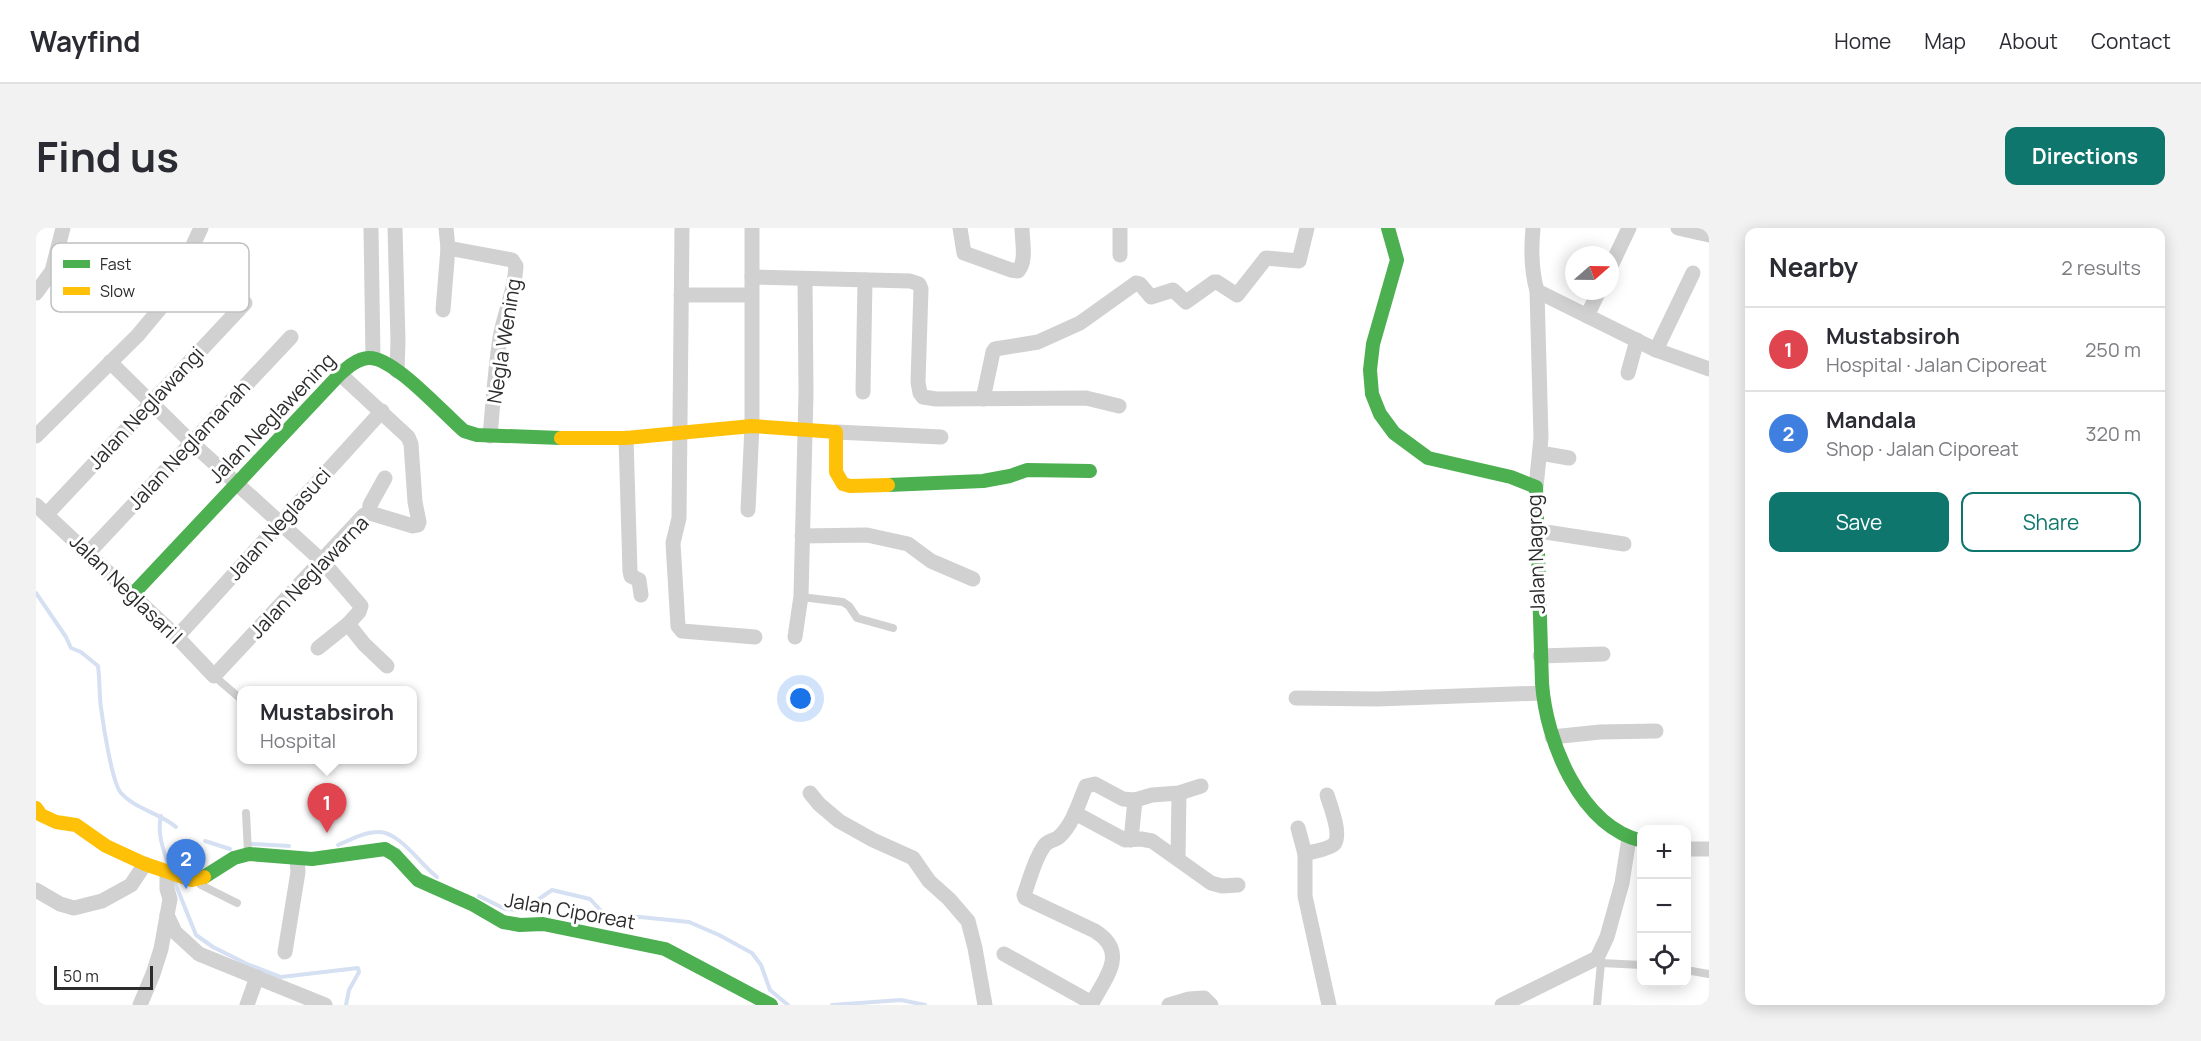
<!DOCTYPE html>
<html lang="en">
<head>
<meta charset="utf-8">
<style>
	body { margin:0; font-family:Manrope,sans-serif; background:#f2f2f3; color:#2b2b33 }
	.controls { position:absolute; right:18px; bottom:18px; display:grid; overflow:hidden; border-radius:12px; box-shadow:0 3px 15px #0003 }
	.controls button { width:54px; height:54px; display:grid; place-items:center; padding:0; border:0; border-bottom:2px solid #e1e1e2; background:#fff; color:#2b2b33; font:30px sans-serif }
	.compass { position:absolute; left:1529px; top:18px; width:54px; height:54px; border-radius:50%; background:#fff; box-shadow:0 3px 15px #0003; rotate:70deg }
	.scale { position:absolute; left:18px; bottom:15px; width:99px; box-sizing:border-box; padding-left:6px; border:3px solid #2c2c2c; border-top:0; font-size:16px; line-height:21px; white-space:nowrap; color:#2c2c2c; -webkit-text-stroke:4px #fff; paint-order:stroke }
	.you { position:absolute; left:765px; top:471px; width:21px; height:21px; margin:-15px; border:4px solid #fff; border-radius:50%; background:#1a73e8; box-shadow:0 0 0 9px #1a73e833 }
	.badge { display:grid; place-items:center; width:39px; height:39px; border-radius:50%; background:#0f766e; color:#fff; font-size:20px; font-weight:700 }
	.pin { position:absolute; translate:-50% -50px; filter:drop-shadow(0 2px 3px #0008) }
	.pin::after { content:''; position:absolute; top:32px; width:21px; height:18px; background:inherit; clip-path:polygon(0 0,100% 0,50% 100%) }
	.popup { position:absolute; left:201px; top:458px; width:180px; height:78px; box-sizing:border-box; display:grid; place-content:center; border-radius:12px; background:#fff; filter:drop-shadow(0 2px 4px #0005); font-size:20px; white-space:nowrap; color:#7c7c81 }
	.popup b { font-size:22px; color:#2b2b33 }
	.popup::after { content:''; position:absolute; left:50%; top:100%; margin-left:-12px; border:12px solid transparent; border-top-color:#fff }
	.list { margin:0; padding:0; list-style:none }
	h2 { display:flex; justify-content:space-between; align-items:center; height:78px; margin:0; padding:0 24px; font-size:26px }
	h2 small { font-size:20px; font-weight:400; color:#7c7c81 }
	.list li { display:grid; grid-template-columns:39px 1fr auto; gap:18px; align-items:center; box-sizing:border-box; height:84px; padding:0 24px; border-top:2px solid #e1e1e2 }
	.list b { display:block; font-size:22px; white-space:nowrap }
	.list p { margin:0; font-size:20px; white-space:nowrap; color:#7c7c81 }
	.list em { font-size:20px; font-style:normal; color:#7c7c81 }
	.actions { display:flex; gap:12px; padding:18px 24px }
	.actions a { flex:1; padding:14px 0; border:2px solid #0f766e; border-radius:12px; text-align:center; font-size:21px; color:#0f766e }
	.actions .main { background:#0f766e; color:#fff }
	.icon { flex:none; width:33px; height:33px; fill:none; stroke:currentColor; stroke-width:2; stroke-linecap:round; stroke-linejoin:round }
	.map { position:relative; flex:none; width:1673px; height:777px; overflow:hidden; border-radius:12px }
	header { display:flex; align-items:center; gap:36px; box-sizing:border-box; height:84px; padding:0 30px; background:#fff; border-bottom:2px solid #e1e1e2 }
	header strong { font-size:28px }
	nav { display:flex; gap:33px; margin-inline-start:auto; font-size:21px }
	.intro { display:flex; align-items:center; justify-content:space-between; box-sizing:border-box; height:144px; padding:0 36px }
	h1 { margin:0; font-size:42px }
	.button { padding:15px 27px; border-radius:12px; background:#0f766e; color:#fff; font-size:21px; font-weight:700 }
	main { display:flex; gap:36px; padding:0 36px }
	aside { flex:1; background:#fff; border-radius:12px; box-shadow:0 3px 15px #0003 }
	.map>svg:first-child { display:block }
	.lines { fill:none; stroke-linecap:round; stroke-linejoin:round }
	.stream { stroke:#d5e0f2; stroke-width:4 }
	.lane { stroke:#d1d1d1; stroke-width:8 }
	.street { stroke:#d1d1d1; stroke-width:15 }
	.fast { stroke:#4caf50; stroke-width:14 }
	.slow { stroke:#ffc107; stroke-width:14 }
	.labels { text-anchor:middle; stroke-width:6; stroke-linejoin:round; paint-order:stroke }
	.street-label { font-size:20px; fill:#2c2c2c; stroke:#fff }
	.key { fill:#fff; stroke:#c0c0c0; stroke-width:1.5 }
	.key-label { font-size:16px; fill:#2c2c2c }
</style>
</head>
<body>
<header>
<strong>Wayfind</strong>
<nav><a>Home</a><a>Map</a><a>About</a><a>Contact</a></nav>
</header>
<div class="intro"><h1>Find us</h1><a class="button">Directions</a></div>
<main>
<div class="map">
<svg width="1673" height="777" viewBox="0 0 1673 777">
	<rect width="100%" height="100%" fill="#fff"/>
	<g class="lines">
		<!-- stream -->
		<g class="stream">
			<path d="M0,365L30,409L35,420L45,424L62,438C64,452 63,466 65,480C67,495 76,555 85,565C99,581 124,585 140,599"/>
			<path d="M125,588C121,606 127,620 132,636"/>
			<path d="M169,613L194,621"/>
			<path d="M216,616L253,618"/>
			<path d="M302,617C314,612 328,604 342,604C363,603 385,637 401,649"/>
			<path d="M139,655L160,707L177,719L211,736L245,749L322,740L323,744L313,762L310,777"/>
			<path d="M443,668L469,681L487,682L516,662L554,671L567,685L584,690L604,689L653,694L683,707L716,725L725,737L734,762L752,777"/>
			<path d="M796,777L865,772L889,777"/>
		</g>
		<!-- lane -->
		<g class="lane">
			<path d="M20,31L45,43"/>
			<path d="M765,369L807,374L813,378L821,390L857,400"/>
			<path d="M178,448L206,472"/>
			<path d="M210,585L212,625"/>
			<path d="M165,657L201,675"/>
			<path d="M1565,735L1606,737"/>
			<path d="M1650,742L1673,746"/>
			<path d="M1561,777L1565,735L1561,730"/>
		</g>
		<!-- street -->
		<g class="street">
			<path d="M335,0L337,130"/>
			<path d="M359,0L362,113L361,143"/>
			<path d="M410,0L412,20L476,32L480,38C479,63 468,86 464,110C459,142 457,175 454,208"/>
			<path d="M646,0L643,290L637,315L642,398L646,403L719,409"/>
			<path d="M924,0L928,25L975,42L982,43C991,33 986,13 986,0"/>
			<path d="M1497,0C1495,21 1495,42 1501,63L1505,210L1500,259"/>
			<path d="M1642,0L1673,7"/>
			<path d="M1084,27V0"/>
			<path d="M1574,40L1593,0"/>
			<path d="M716,49L874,53L883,56L885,61L882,154L884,165L887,169L900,171L1050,170L1083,178"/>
			<path d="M1501,63L1620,122L1673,141"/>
			<path d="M0,65L16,43L27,0"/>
			<path d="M645,67H715"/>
			<path d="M407,82L412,20"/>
			<path d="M1551,88L1563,63"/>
			<path d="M1620,122L1657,45"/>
			<path d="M74,134L155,214L286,333L325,378L323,384L312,396L328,416L351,438"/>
			<path d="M1592,145L1601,112"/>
			<path d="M827,164L829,52"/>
			<path d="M947,171L957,124L959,121L1002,114L1044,95L1100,55L1104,56L1115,69L1137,62L1150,74L1178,54H1181L1201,67L1230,30L1263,33L1271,0"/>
			<path d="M800,204L905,209"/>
			<path d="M0,208L102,107L132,71L165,0"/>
			<path d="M590,210L594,343L595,348L603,352L605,367"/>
			<path d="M1504,225L1533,230"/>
			<path d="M0,277L141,409L178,448L328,287L334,285L377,298L382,297L383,294L379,274L375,216L372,209L304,146"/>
			<path d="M712,282L716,198V0"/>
			<path d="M333,285L334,277L349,250"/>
			<path d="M11,286L209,75"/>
			<path d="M1503,303L1588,316"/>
			<path d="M766,308L831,307L872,316L895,333L937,351"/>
			<path d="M52,325L255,109"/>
			<path d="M141,409L346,183"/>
			<path d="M759,409L765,368L770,165L769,51"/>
			<path d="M282,420L312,396"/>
			<path d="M1504,428L1567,426"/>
			<path d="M1260,470L1341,471L1506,465"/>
			<path d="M1516,509L1564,504L1620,503"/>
			<path d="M774,565L783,576L803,593L837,612L877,630L893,653L913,671L932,693L939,720L949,777"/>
			<path d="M1039,585L1089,612L1105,611L1116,613L1175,655L1186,658L1202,657"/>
			<path d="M1262,600L1269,626V668L1293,777"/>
			<path d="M1095,612L1099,572"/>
			<path d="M1650,621H1673"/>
			<path d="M1269,626C1277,623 1290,622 1297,617C1307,609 1294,577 1291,567"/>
			<path d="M1142,631L1143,565"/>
			<path d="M0,662L24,676L38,680L66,673L95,657L109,636"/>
			<path d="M131,687L139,704L163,726L289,777"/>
			<path d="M249,724L262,644L261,631"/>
			<path d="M968,726L1056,775"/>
			<path d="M104,777L117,746L125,721L134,671L131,661V644"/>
			<path d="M211,777L221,749"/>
			<path d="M1055,777C1068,751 1094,725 1059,703L989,670L988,667C994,651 998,632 1008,618C1012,612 1019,613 1024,608C1037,596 1043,574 1050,558L1059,556L1087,571L1099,572L1116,567L1143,565L1165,558"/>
			<path d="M1133,777L1153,771L1168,770L1175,777"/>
			<path d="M1466,777L1561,730L1571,709L1586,655L1593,610"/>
		</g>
		<!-- fast -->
		<g class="fast">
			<path d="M1352,0L1361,32L1337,116L1334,142L1336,166L1344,186L1358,205L1392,230L1475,249L1500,259L1506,455C1510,513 1544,598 1606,613"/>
			<path d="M852,257L947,253L974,248L991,242L1054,243"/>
			<path d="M96,367L304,146C312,139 321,131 332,130C356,127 409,187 428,203L441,207L525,210"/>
			<path d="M168,649L198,630L213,626L276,631L349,621L359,627L382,652L436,676L467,694L484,697L507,696L629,721L735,777"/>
		</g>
		<!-- slow -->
		<g class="slow">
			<path d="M525,210H590L716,198L800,204V244L807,256L814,258L852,257"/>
			<path d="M0,580L5,587L20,594L40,597L70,618L109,636L156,652L168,649"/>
		</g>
	</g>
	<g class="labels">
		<!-- street labels -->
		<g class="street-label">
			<text transform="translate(468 113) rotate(-81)" y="7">Negla Wening</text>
			<text transform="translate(110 180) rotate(-47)" y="7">Jalan Neglawangi</text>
			<text transform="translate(236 190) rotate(-46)" y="7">Jalan Neglawening</text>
			<text transform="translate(153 217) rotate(-47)" y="7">Jalan Neglamanah</text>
			<text transform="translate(243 296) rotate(-48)" y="7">Jalan Neglasuci</text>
			<text transform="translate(1500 326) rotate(-92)" y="7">Jalan Nagrog</text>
			<text transform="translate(273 349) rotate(-46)" y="7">Jalan Neglawarna</text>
			<text transform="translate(90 361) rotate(44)" y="7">Jalan Neglasari I</text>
			<text transform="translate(534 683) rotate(10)" y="7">Jalan Ciporeat</text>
		</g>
	</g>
	<!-- legend -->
	<rect x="15" y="15" width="198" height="69" rx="9" class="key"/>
	<rect x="27" y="32" width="27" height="8" fill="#4caf50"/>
	<rect x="27" y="59" width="27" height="8" fill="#ffc107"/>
	<g class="key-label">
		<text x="64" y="42">Fast</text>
		<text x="64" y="69">Slow</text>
	</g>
</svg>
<div class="controls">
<button>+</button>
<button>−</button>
<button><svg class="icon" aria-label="locate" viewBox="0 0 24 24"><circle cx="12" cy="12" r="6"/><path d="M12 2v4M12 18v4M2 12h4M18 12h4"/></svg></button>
</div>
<svg class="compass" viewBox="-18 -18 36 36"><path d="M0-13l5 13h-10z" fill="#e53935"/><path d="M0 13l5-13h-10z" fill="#7c7c81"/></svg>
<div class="scale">50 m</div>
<div class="you"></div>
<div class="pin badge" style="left:291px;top:605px;background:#e0444e">1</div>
<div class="popup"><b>Mustabsiroh</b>Hospital</div>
<div class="pin badge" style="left:150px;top:661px;background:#3f7fe0">2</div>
</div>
<aside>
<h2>Nearby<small>2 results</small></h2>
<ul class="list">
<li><span class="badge" style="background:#e0444e">1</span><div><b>Mustabsiroh</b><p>Hospital · Jalan Ciporeat</p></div><em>250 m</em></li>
<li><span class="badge" style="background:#3f7fe0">2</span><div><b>Mandala</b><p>Shop · Jalan Ciporeat</p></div><em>320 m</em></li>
</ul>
<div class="actions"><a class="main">Save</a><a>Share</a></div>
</aside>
</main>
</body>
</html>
